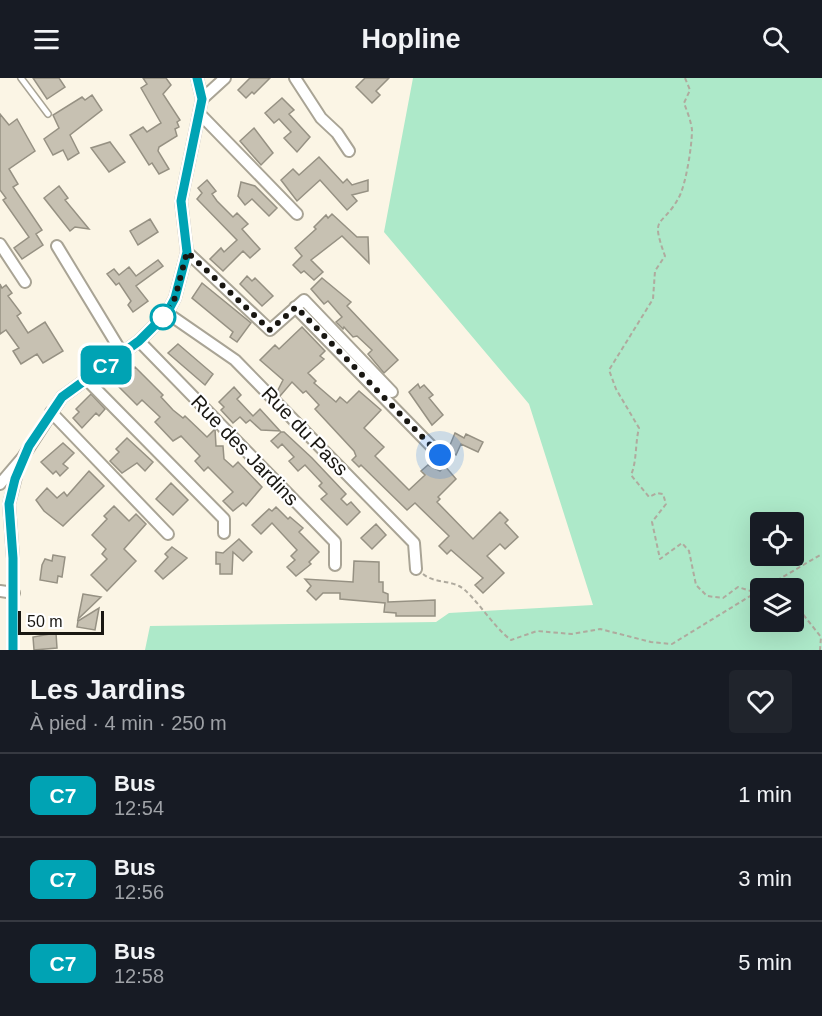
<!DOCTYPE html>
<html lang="fr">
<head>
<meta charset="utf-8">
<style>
  :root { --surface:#171b24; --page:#20242c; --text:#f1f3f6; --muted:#9ea1a6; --line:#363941 }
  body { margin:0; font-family:Helvetica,sans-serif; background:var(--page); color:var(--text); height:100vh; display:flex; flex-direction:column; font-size:22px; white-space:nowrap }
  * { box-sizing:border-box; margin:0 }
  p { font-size:20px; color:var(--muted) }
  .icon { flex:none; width:33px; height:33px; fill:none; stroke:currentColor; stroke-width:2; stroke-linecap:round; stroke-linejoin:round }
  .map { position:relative; height:572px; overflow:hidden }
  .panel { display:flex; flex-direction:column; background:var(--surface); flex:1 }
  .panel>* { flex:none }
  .badge { padding:0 12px; border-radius:9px; font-size:21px; line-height:39px }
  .controls { position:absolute; left:750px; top:434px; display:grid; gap:12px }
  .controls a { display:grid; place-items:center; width:54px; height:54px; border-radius:6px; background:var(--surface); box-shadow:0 6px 24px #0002; font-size:30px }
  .scale { position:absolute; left:18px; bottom:15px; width:86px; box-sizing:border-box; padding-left:6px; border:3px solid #191712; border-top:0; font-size:16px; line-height:21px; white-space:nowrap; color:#191712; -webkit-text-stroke:4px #fff; paint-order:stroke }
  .you { position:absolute; width:30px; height:30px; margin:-15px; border:4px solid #fff; border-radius:50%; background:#1a73e8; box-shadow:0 0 0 9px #1a73e833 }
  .map>.badge { position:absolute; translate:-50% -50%; box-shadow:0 0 0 3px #fff }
  .round { display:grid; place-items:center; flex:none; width:63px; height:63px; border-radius:6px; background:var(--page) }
  .head { display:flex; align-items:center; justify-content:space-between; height:102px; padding:0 30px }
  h1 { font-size:28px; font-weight:800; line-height:45px }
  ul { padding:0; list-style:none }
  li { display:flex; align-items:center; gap:18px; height:84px; padding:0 30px; border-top:2px solid var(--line) }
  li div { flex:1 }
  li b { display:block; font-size:22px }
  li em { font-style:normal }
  li .badge { min-width:66px; font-weight:700; text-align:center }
  header { display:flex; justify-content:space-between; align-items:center; height:78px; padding:0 30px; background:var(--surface); font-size:27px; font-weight:800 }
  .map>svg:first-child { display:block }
</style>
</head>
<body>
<header><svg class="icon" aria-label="menu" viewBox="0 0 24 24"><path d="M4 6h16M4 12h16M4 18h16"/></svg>Hopline<svg class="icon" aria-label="search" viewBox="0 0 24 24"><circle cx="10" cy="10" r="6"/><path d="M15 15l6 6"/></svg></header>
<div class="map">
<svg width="822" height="572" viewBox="0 0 822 572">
  <rect width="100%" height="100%" fill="#fbf5e5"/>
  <path fill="#ade9c9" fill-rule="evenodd" d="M 413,0 L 822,0 L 822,572 L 145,572 L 150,548 L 436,544 L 449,535 L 593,527 L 529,326 L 384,154 ZM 760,444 L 794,444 L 794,477 L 760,477 ZM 760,510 L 794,510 L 794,543 L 760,543 Z"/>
  <path fill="#c7c1b2" stroke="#969183" stroke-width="1.5" d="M 33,0 L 59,0 L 65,9 L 47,21 Z
    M 143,0 L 166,0 L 171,7 L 163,16 L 180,42 L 177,44 L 179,49 L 175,51 L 177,58 L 159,69 L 158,73 L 169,91 L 159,96 L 152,85 L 149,87 L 130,57 L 143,49 L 147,54 L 161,45 L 141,10 L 147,6 Z
    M 250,0 L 270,0 L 254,16 L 252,14 L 246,20 L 238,12 Z
    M 365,0 L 389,0 L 376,13 L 380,17 L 372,25 L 356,9 Z
    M 92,17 L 102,32 L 70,57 L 79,75 L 68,82 L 63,72 L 53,77 L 44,61 L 59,50 L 53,37 L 82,19 L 85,22 Z
    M 282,20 L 294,32 L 289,36 L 310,59 L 297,74 L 284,60 L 291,54 L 279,41 L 274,45 L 265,35 Z
    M 0,36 L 9,47 L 17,41 L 35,73 L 9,91 L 18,106 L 13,109 L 42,152 L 36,156 L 43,167 L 22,181 L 14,170 L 29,159 L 3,122 L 6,120 L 0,112 Z
    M 254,50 L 273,75 L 261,87 L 240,63 Z
    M 110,64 L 125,84 L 109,94 L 91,70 Z
    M 319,79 L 343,105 L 347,101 L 352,107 L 368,102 L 368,113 L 352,117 L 357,123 L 347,132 L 320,102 L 297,123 L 281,102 L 293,91 L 299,97 Z
    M 207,102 L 216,113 L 212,116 L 217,123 L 233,139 L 237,135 L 248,146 L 242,151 L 260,171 L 250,180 L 243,173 L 223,193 L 210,181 L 221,170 L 224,174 L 237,162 L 197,121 L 202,115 L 198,110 Z
    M 241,104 L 255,108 L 277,130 L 269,138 L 252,121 L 245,127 L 238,118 Z
    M 59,108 L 68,120 L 65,122 L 89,151 L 75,149 L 70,153 L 44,120 Z
    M 332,136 L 357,159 L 368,159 L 369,185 L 342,158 L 311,182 L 323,194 L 314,202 L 304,193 L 301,195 L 293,187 L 302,178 L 295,170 L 316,151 L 314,149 L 326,137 L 328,140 Z
    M 150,141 L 158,154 L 138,167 L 130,153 Z
    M 158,182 L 163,188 L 136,208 L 148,223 L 133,234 L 128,227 L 131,223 L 119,205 L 116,207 L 107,196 L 114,191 L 119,197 L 129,189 L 136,198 Z
    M 247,198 L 252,203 L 255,200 L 273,218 L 262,228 L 240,206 Z
    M 322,200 L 351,224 L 347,228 L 398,282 L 384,295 L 368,276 L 372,272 L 357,258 L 353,259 L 344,249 L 343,251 L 336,244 L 342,239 L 328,223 L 324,226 L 311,211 Z
    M 202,205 L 251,245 L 237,264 L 230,259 L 233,254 L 192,220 Z
    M 0,206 L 2,210 L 6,207 L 12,215 L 8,218 L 21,235 L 17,238 L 28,255 L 45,244 L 63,273 L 43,285 L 37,276 L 21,286 L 13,273 L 19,270 L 6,252 L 0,256 Z
    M 302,249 L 325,273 L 320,278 L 324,281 L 308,295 L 316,303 L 314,305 L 336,324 L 340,319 L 347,325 L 359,313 L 381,332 L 364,350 L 384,369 L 375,378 L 409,412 L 425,397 L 421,393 L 428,387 L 440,393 L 445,388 L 456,401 L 438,419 L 440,421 L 437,424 L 473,461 L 500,434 L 508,442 L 505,445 L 518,459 L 505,471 L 500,466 L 487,478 L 504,495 L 483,515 L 475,507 L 483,500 L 451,472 L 447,476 L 439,468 L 449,458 L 415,425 L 407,432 L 361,387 L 359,389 L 352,382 L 356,378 L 354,373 L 315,331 L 319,327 L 306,313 L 303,315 L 292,304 L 280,318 L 277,314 L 283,302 L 260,282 L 275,267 L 279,271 Z
    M 178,266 L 213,296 L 205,307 L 168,275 Z
    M 135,289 L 163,317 L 161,319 L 173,332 L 183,340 L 185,338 L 207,359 L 215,351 L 216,368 L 223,368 L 224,381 L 233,389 L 238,384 L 262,409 L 246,428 L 243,425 L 233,433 L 223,423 L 233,414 L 208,389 L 204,393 L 195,383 L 200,378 L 181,358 L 173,363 L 155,344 L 160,339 L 142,322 L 137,327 L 117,307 Z
    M 418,306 L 420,310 L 424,307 L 433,317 L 429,320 L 443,337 L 432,347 L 409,314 Z
    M 234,309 L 241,317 L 237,321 L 253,338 L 260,331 L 280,353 L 261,352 L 250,342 L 246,345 L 240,339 L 233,345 L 221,332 L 224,329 L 219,324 Z
    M 91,316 L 105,331 L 99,338 L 96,335 L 82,350 L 73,340 L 79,334 L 76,331 Z
    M 281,354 L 284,354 L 312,380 L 346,416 L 341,421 L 347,427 L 351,424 L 360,434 L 347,447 L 321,421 L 327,416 L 319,408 L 322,405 L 305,387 L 298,393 L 289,383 L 294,379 L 282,366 L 278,370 L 271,363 Z
    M 455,355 L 464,360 L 466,356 L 483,364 L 478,374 L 461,366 L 456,377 L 448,372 Z
    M 127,360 L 153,384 L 145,393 L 137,385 L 122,395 L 110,383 L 119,374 L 116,371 Z
    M 63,365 L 74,375 L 63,386 L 68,390 L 60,398 L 56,393 L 53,396 L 41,384 Z
    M 89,393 L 104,408 L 63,448 L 44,433 L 36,422 L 47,410 L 57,420 L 64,414 L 67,418 Z
    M 171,405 L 188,422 L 173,437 L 156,421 Z
    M 114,428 L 129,443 L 136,436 L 146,446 L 124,471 L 136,483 L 107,513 L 91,497 L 107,481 L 102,476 L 106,471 L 92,457 L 107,441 L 104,438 Z
    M 276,429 L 288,441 L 290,439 L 303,450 L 299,454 L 319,474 L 309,484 L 311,486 L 296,498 L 287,489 L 295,482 L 291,478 L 297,472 L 272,445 L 261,456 L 252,447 L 269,431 L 272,433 Z
    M 376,446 L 386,457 L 372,471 L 361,460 Z
    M 239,461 L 252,474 L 243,483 L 233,474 L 232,496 L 220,496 L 220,486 L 216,486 L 216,474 L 223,475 Z
    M 172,469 L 187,480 L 163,501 L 155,493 L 168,479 L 165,476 Z
    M 53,477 L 65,479 L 62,499 L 58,498 L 57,505 L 40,502 L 42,487 L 45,481 L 52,483 Z
    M 354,483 L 379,484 L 379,504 L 383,504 L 383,514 L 388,516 L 388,524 L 435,522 L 435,538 L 396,538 L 396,535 L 384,534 L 385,525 L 340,521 L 340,515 L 323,515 L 316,522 L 307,513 L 311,508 L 305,501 L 353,504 Z
    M 83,516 L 101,519 L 78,541 Z
    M 99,530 L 95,552 L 77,549 L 78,543 Z
    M 56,555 L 57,570 L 34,572 L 33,559 Z"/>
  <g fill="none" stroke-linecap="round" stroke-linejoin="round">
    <defs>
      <path id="service" d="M 21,0 L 48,36"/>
      <path id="minor" d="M 295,0 L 321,40 L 337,55 L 349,73
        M 202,21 L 225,0
        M 199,35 L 297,136
        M 0,166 L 25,204
        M 57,168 L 122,275
        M 187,174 L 270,252 L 304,222 L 392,314
        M 295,229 L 440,377
        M 167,235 L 235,282 L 414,465 L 416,491
        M 139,263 L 335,464 L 335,487
        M 86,301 L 224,441 L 224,455
        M 51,334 L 168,456
        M 0,406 L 23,379 L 62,319 L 139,263 L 167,235 L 175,220 L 187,174 L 181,123 L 202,21 L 197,0
        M 0,513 L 14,515
        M 13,572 L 13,480 L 9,426 L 18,391"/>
    </defs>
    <use href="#service" stroke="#a9a495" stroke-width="8"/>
    <use href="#minor" stroke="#a9a495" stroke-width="14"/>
    <path stroke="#afaa9e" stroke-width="2" stroke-dasharray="4.5 3" stroke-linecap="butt" d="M 685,0 L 690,12 L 684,25 C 687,33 691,43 692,52 C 692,67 686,108 678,121 C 661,151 650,136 665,178 L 655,193 L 653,221 L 609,292 L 616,311 L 639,350 C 635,366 637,383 631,397 L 649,419 L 657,415 L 663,416 L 666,426 L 652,444 L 660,481 L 682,465 L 689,473 L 696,507 L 707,518 L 723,520 L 738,509 L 757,515
      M 423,496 C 434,505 447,502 459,508 C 473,515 493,549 511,562 L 537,553 L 572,556 L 600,551 L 651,564 L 672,566 L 760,512
      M 764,510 L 822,476
      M 794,525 L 821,559 L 820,572"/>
    <use href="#service" stroke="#fff" stroke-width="5"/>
    <use href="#minor" stroke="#fff" stroke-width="10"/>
  </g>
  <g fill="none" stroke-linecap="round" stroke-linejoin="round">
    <defs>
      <path id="line" d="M 13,572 L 13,480 L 9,426 L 15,401 L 29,368 L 62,319 L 139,263 L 167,235 L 175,220 L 187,174 L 181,123 L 202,21 L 197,0"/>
    </defs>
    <use href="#line" stroke="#fff" stroke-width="14"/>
    <use href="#line" stroke="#00a3b4" stroke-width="9"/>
    <path stroke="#191712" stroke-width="6" stroke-dasharray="0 10.8" d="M 163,239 L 175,220 L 187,174 L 270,252 L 296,229 L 440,377"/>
  </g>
  <circle fill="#fff" stroke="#00a3b4" stroke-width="3" cx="163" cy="239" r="12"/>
  <g text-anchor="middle" stroke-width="4.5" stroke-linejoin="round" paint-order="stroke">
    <g font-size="20" fill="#191712" stroke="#fff">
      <text transform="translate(305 353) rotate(46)" y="7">Rue du Pass</text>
      <text transform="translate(245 372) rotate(46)" y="7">Rue des Jardins</text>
    </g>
  </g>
</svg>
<div class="controls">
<a><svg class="icon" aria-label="locate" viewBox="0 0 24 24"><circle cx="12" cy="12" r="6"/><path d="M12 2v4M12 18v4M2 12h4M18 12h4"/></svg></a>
<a><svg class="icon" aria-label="layers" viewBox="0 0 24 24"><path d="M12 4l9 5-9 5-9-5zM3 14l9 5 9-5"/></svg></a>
</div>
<div class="scale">50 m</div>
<div class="you" style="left:440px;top:377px"></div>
<b class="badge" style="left:106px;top:287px;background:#00a3b4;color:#fff">C7</b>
</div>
<section class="panel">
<div class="head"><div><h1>Les Jardins</h1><p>À pied · 4 min · 250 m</p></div><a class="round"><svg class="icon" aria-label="heart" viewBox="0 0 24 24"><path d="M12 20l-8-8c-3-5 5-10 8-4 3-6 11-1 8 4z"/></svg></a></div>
<ul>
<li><span class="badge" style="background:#00a3b4;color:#fff">C7</span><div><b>Bus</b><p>12:54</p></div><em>1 min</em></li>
<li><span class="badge" style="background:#00a3b4;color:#fff">C7</span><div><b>Bus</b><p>12:56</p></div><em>3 min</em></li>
<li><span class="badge" style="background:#00a3b4;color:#fff">C7</span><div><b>Bus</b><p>12:58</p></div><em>5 min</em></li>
</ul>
</section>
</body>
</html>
